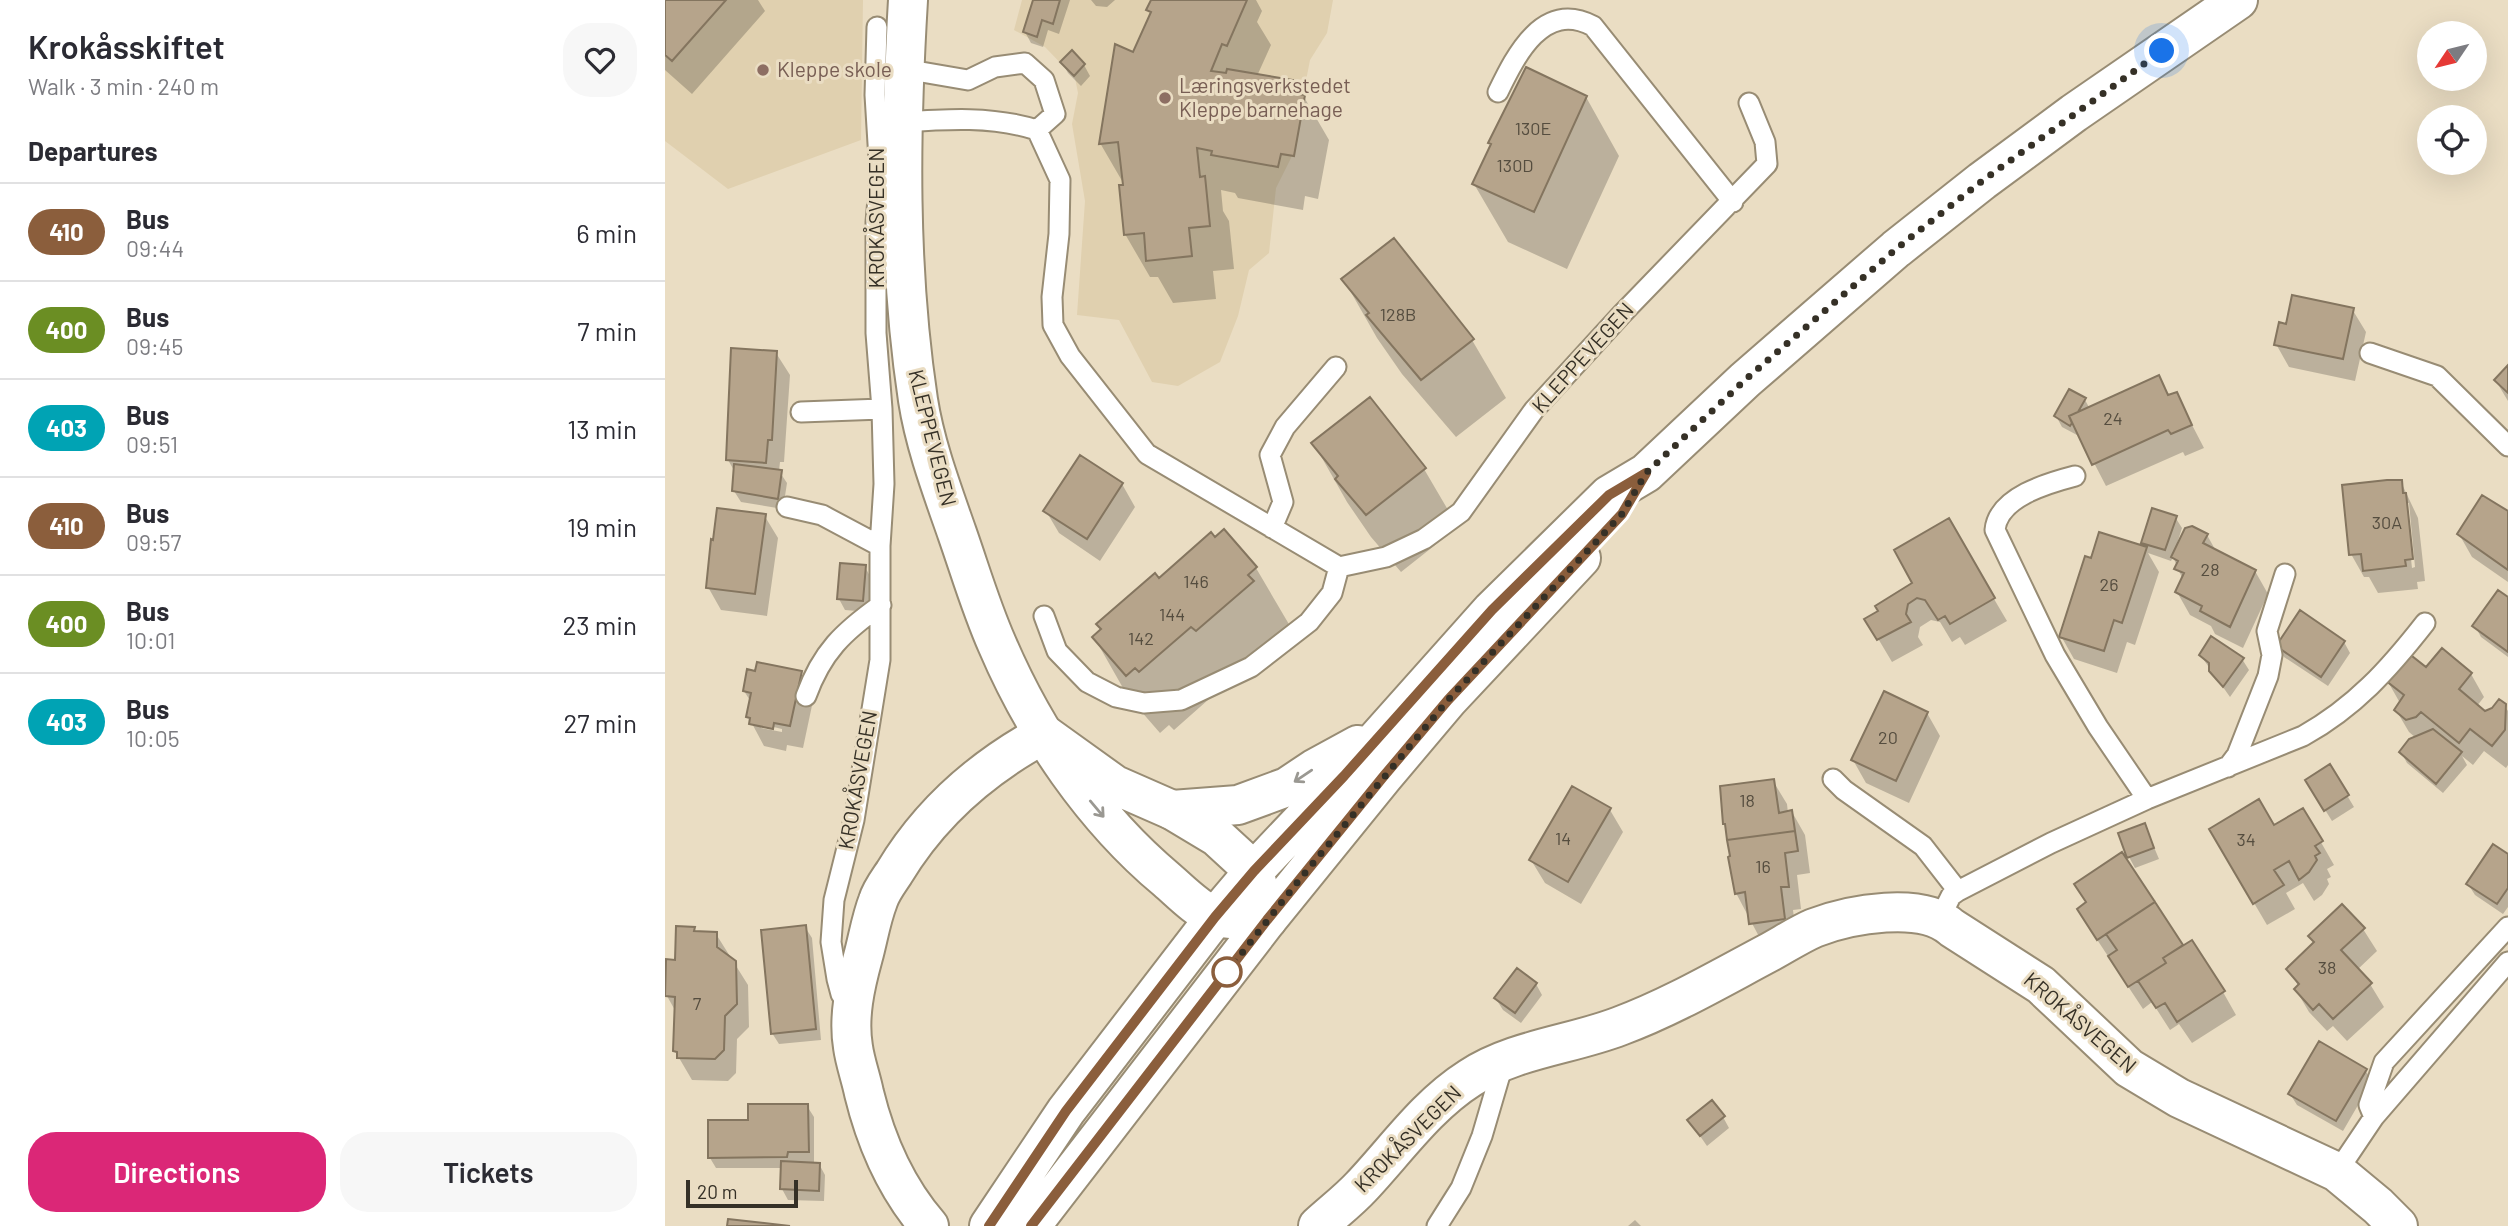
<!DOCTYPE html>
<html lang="en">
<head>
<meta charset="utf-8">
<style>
  :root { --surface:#fff; --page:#f7f7f7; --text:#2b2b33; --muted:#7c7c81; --line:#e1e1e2; --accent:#db2777 }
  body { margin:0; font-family:Barlow,sans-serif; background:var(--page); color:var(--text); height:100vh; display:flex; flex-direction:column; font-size:26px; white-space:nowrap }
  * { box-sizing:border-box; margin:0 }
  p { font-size:23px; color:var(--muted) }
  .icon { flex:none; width:38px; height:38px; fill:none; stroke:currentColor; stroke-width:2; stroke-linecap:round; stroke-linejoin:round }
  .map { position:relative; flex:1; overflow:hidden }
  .drawer { display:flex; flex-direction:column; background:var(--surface); width:665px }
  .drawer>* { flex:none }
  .badge { padding:0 14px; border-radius:23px; font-size:24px; line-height:46px }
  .needle { width:46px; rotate:235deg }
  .controls { position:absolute; left:1752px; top:21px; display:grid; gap:14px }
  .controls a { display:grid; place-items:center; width:70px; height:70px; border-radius:50%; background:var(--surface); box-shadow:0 7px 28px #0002; font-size:35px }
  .scale { position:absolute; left:21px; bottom:18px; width:112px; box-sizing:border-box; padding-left:7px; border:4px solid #353026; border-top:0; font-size:19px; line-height:24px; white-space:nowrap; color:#353026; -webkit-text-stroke:5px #eaddc3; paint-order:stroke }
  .you { position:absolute; width:35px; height:35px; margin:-18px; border:5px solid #fff; border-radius:50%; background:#1a73e8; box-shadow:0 0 0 10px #1a73e833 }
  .map>.badge { position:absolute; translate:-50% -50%; box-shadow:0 0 0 4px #fff }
  h2 { padding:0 28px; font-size:26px; line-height:63px }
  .round { display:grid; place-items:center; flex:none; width:74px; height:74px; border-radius:28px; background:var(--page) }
  .head { display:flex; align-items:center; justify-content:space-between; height:119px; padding:0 28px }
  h1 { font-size:33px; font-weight:600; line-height:52px }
  .primary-button { display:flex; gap:14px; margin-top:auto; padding:14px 28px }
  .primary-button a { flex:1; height:80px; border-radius:28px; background:var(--accent); color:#fff; font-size:28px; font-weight:600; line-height:80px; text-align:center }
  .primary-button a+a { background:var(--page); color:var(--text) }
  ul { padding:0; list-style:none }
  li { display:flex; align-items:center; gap:21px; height:98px; padding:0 28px; border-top:2px solid var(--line) }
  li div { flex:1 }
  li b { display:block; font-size:26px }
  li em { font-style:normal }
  li .badge { min-width:77px; font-weight:700; text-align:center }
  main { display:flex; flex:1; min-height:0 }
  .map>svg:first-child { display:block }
</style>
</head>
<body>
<main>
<section class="drawer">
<div class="head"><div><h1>Krokåsskiftet</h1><p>Walk · 3 min · 240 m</p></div><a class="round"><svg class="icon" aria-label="heart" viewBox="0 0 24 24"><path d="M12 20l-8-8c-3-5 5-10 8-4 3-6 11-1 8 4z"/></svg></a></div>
<h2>Departures</h2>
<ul>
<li><span class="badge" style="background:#8b5e3c;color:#fff">410</span><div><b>Bus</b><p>09:44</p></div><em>6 min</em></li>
<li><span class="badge" style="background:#6b8e23;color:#fff">400</span><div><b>Bus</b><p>09:45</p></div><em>7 min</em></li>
<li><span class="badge" style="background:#00a3b4;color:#fff">403</span><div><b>Bus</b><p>09:51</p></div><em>13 min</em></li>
<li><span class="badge" style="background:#8b5e3c;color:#fff">410</span><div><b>Bus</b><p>09:57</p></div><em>19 min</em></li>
<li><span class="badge" style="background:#6b8e23;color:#fff">400</span><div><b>Bus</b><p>10:01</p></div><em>23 min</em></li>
<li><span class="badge" style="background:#00a3b4;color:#fff">403</span><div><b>Bus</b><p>10:05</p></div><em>27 min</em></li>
</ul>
<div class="primary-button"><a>Directions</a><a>Tickets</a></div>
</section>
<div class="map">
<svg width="1843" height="1226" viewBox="0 0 1843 1226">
  <rect width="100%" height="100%" fill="#eaddc3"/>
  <path fill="#e0d0af" d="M 0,0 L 198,0 L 196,140 L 63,189 L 0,141 Z
    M 357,0 L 668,0 L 662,33 L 645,60 L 626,158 L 611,188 L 604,253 L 584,270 L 573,316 L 555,362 L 513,386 L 487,382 L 454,320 L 412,315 L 420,201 L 407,124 L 413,93 L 410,78 L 380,47 L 349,30 Z"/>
  <path fill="#0003" fill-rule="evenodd" d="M 0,0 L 93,0 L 100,11 L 27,94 L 0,70 Z
    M 370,0 L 405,0 L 394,34 L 383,30 L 378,47 L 366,43 L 360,32 Z
    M 426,0 L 450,0 L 442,7 L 431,6 Z
    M 488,0 L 591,0 L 597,11 L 592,22 L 606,45 L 592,76 L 627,82 L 636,96 L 639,97 L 664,140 L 653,199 L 640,196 L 638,210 L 573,198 L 570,193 L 556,190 L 558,211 L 564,221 L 569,269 L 548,271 L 551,299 L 508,303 L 493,277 L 485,277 L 460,234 L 460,186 L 435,143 L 469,54 L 486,15 L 483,10 Z
    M 397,62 L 419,65 L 425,76 L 416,86 L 403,73 Z
    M 921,97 L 954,156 L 902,269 L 843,242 L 809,184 L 827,147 L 825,143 Z
    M 679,280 L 807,340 L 841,398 L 791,437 L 737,374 L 712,338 Z
    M 1687,309 L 1701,332 L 1690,381 L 1624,367 L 1611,344 L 1622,326 Z
    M 111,353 L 125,375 L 119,462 L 115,462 L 114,471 L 122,483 L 118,509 L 76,502 L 69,491 L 70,472 L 63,460 Z
    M 1843,368 L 1843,401 L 1831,381 Z
    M 1493,377 L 1504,397 L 1511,394 L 1539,448 L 1520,456 L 1518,452 L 1441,486 L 1413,432 L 1412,435 L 1397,427 L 1391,416 L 1420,400 L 1425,409 Z
    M 649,444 L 759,469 L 793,527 L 736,572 L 706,537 L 682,502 Z
    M 1736,482 L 1753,518 L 1760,581 L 1752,582 L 1753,589 L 1713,593 L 1704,577 L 1699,577 L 1686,554 ZM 1740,503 L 1744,503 L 1750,567 L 1747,568 Z
    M 457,484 L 470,507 L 435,561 L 394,533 L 381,511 Z
    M 1843,513 L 1843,582 L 1807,557 L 1794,534 Z
    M 99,515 L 113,538 L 102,616 L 56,610 L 43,587 Z
    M 1510,517 L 1517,528 L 1511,547 L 1542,535 L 1551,551 L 1590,571 L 1603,594 L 1578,648 L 1550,634 L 1546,626 L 1525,615 L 1512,592 L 1518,580 L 1508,557 L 1506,561 L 1483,553 L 1494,572 L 1470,645 L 1462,642 L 1452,673 L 1409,659 L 1396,636 L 1435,535 L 1482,549 L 1478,543 Z
    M 1283,521 L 1342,621 L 1300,645 L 1295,637 L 1287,642 L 1275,622 L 1266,620 L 1255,627 L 1253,637 L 1258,645 L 1227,662 L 1202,620 L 1250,583 Z
    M 559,532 L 591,568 L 625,626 L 621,640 L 565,689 L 561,684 L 509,730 L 504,725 L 495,733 L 462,695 L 429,637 L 494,580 Z
    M 200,567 L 206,578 L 204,612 L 180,610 L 174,599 Z
    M 1843,600 L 1843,657 L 1816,637 L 1810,626 Z
    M 1679,642 L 1685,653 L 1663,686 L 1619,657 L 1613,647 Z
    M 1536,656 L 1577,659 L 1584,670 L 1565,697 Z
    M 1762,670 L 1806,674 L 1819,697 L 1812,706 L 1820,713 L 1839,705 L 1843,711 L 1843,765 L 1841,768 L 1819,751 L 1808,765 L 1797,756 L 1802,765 L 1778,793 L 1742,763 L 1736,752 L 1751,738 L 1744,732 L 1731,710 L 1735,703 L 1722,680 Z
    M 135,673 L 149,696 L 138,748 L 122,745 L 121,751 L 99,746 L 83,716 L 86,702 L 79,691 ZM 96,724 L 117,729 L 117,732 L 96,728 Z
    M 1262,713 L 1275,736 L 1244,803 L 1201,783 L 1188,760 Z
    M 1665,767 L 1689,807 L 1667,821 L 1642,781 Z
    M 1108,781 L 1122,804 L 1123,813 L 1127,812 L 1140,835 L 1145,873 L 1132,875 L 1136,909 L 1128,910 L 1132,942 L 1099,946 L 1071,893 Z
    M 945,810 L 958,832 L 916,904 L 880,883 L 866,860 Z
    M 1638,811 L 1669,865 L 1662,869 L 1666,877 L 1662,879 L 1664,884 L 1657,895 L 1649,901 L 1638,883 L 1621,893 L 1630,909 L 1602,925 L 1546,830 L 1609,828 Z
    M 1480,826 L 1494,859 L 1470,868 L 1464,857 Z
    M 1457,855 L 1517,948 L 1558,992 L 1571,1015 L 1527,1043 L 1514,1024 L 1505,1030 L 1487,1002 L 1478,1009 L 1427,932 L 1422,904 Z
    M 1843,856 L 1843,907 L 1838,914 L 1810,895 L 1803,884 Z
    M 140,927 L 147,938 L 156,1040 L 114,1044 L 107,1033 Z
    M 29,928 L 32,933 L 51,934 L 83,985 L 84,1027 L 72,1039 L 71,1073 L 63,1081 L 27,1080 L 10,1051 L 11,1012 L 2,996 L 11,961 Z
    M 1698,929 L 1712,951 L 1692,970 L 1705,984 L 1719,1007 L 1682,1041 L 1668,1026 L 1662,1031 L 1644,1012 L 1631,990 L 1634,987 L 1623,969 Z
    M 871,984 L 877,995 L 856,1023 L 838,1010 L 831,999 Z
    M 1700,1070 L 1707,1081 L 1678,1131 L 1632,1105 L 1625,1094 Z
    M 142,1106 L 149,1117 L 149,1164 L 154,1164 L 160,1175 L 159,1201 L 123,1200 L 117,1189 L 118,1168 L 51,1168 L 45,1158 L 85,1121 Z
    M 1058,1117 L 1064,1128 L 1042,1146 L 1024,1120 Z
    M 970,1220 L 976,1226 L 963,1226 Z"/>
  <path fill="#b6a48b" stroke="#84755f" stroke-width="2" d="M 0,0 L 61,0 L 7,61 L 0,55 Z
    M 368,0 L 395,0 L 388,24 L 377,20 L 372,37 L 358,32 Z
    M 486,0 L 582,0 L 562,46 L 557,44 L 546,71 L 561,73 L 562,69 L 628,80 L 626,93 L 640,95 L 629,156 L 616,154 L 613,167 L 546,155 L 547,151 L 532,148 L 535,177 L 540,176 L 545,226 L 524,228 L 527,256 L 481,261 L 479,233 L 459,235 L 454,185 L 458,185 L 453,142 L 434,144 L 450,44 L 468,52 L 486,12 L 481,10 Z
    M 407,50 L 420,64 L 409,76 L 395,62 Z
    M 861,67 L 922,96 L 869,212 L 807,184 L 826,144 L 823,143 Z
    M 729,238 L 809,339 L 756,380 L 701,315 L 704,313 L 676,279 Z
    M 1627,295 L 1689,308 L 1678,359 L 1609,345 L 1614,322 L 1621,324 Z
    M 66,348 L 112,351 L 107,440 L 103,440 L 101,463 L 61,460 Z
    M 1843,365 L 1843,393 L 1829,380 Z
    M 1494,375 L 1503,395 L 1512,392 L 1527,425 L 1506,434 L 1503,430 L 1427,465 L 1404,416 Z
    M 1404,389 L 1421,398 L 1413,412 L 1404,416 L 1407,423 L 1405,426 L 1389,416 Z
    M 705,397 L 761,468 L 701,515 L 670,479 L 673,476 L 646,443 Z
    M 415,455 L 458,483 L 422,539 L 378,511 Z
    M 69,464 L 117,470 L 113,499 L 67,491 Z
    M 1722,480 L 1737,480 L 1738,493 L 1741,493 L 1748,559 L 1740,560 L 1741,566 L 1698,571 L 1696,554 L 1684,555 L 1677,485 Z
    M 1817,495 L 1843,511 L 1843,570 L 1792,534 Z
    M 52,508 L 101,514 L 90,594 L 41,588 L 46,539 L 48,540 Z
    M 1487,508 L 1512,516 L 1500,550 L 1476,543 Z
    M 1284,518 L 1330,598 L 1285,624 L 1280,616 L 1273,620 L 1260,600 L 1252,598 L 1243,604 L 1241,614 L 1246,622 L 1212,640 L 1199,619 L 1213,611 L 1210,606 L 1247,583 L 1229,550 Z
    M 1527,526 L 1543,534 L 1538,543 L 1591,570 L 1565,627 L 1535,611 L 1537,606 L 1510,592 L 1519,573 L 1509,569 L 1513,561 L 1506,557 L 1520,528 Z
    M 559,529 L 592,567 L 583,575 L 589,581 L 531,631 L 526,627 L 474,672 L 470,668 L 461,676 L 427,637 L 436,629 L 431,624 L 490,573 L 494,578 L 546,532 L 550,537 Z
    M 1434,532 L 1482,547 L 1457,623 L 1449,620 L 1439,651 L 1394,637 L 1420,556 L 1426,558 Z
    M 175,563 L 201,565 L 198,601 L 172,599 Z
    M 1833,590 L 1843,597 L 1843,652 L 1807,626 Z
    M 1635,610 L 1680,641 L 1656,677 L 1611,646 Z
    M 1546,636 L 1579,658 L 1558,687 L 1544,671 L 1544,663 L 1534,655 Z
    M 1777,648 L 1807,673 L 1794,689 L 1820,711 L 1827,708 L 1834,699 L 1841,704 L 1840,730 L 1827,746 L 1805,729 L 1794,743 L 1756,712 L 1751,717 L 1741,720 L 1729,710 L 1739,695 L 1720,680 L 1743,653 L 1761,667 Z
    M 92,662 L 137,671 L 125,726 L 109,723 L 108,729 L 84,724 L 85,718 L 81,717 L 86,693 L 78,691 L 82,669 L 90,671 Z
    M 1219,691 L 1263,712 L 1231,781 L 1186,760 Z
    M 1768,729 L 1797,752 L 1771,784 L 1734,752 L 1744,739 Z
    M 1665,764 L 1684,795 L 1659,811 L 1640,780 Z
    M 1109,779 L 1114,813 L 1127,810 L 1130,831 L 1062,840 L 1060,824 L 1058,824 L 1055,786 Z
    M 907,786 L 946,808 L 903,882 L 864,860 Z
    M 1594,799 L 1609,825 L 1638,808 L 1658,841 L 1650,846 L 1655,853 L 1650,856 L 1652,860 L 1644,872 L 1634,880 L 1624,861 L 1609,870 L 1619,885 L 1588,904 L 1544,829 Z
    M 1480,823 L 1489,848 L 1462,858 L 1453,833 Z
    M 1130,831 L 1133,851 L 1120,853 L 1124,887 L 1116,887 L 1120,919 L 1084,924 L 1080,892 L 1070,894 L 1063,857 L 1065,856 L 1062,840 Z
    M 1828,844 L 1843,854 L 1843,888 L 1832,904 L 1801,884 Z
    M 1457,852 L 1490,902 L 1432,940 L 1412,909 L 1421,902 L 1409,884 Z
    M 1490,902 L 1518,945 L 1498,958 L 1501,963 L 1463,987 L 1443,956 L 1452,950 L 1441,934 Z
    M 1677,904 L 1700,928 L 1676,950 L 1707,983 L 1668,1019 L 1654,1004 L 1648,1010 L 1629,989 L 1634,984 L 1621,969 L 1649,942 L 1643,936 Z
    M 141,925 L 151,1029 L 106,1034 L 96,930 Z
    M 11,926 L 30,927 L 29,931 L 52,932 L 52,947 L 71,961 L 72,1004 L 60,1016 L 59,1050 L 50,1059 L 12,1058 L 12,1052 L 8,1051 L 10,997 L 0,996 L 1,959 L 10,960 Z
    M 1527,940 L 1560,991 L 1512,1022 L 1500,1003 L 1491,1008 L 1473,981 L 1501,963 L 1498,958 Z
    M 852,968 L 872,983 L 850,1013 L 829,998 Z
    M 1654,1041 L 1702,1069 L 1671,1121 L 1623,1094 Z
    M 1047,1100 L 1060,1116 L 1035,1136 L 1022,1120 Z
    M 83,1104 L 143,1104 L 144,1152 L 123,1152 L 122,1157 L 43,1158 L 43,1120 L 83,1120 Z
    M 116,1161 L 155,1163 L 154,1191 L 115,1189 Z
    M 63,1219 L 125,1226 L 62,1226 Z"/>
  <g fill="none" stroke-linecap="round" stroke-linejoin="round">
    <defs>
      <path id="lane" d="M 239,69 L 303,80 L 330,67 L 360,63 L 379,80 L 390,114 L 372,130
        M 833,92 C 851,55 878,0 928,26 L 1068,202
        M 237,122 C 282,119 328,116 372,130 L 395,180 L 394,234 L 387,297 L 388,325 L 405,356 L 482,454 L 674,567 L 721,557 L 759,539 L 796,512 L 869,410 L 956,315 L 1102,164 L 1100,142 L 1084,103
        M 1705,353 L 1772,376 L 1843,446
        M 136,412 L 217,409
        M 1410,476 C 1383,483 1333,497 1330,530 L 1390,655 L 1433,727 L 1482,799
        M 122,507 L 157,515 L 215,546
        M 607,528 L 618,502 L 605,455 L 620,427 L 671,367
        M 379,616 L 392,651 L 422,682 L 451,697 L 479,703 L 516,700 L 586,667 L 644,622 L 667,593 L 674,567
        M 141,696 C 157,652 178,632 216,605
        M 1563,767 L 1572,755 L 1603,676 L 1607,655 L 1602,631 L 1620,574
        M 1168,779 L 1179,790 L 1258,846 L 1293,891
        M 1277,919 L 1276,916 L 1286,896 L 1293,891 L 1386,843 L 1482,799 L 1638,736 C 1690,707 1724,669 1760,623
        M 182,1003 L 176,994 L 172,979 L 166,942 L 169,900 L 189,820 L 215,660 L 215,546 L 219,484 L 217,409 L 211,333 L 211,222 L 215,176 L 210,95 L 212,27
        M 1709,1117 L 1704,1105 L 1719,1062 L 1843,927
        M 1672,1172 L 1709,1117 L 1843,962
        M 772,1226 L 796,1188 L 817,1136 L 839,1061"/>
      <path id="street" d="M 264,1226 C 231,1188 211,1142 199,1093 C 196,1078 190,1062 188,1047 C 183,1017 190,986 198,957 C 203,939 206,919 213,901 C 216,891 223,882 229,873 C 265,813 318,767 379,734
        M 653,1226 C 667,1213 683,1201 696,1187 C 731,1150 761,1106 805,1078 C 849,1049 906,1045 955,1026 C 1006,1007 1054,979 1103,953 C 1118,945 1133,935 1149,928 C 1185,914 1257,901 1287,928 L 1376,985 L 1464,1068 L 1514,1098 L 1672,1172 L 1713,1206 L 1733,1226"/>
      <path id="secondary" d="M 243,0 C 235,133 233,268 253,400 C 260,445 277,490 292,533 C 305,570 316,608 332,644 C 370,733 428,818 502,880 C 516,892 532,909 549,916 C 561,921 588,919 602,920 L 589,871 L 552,837 L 507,810 L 450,785 L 379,734"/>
      <path id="primary" d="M 507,810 L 573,805 L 622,787 L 649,769 L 693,745
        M 324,1226 L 401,1111 L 550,917 L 589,871 L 679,776 L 827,610 L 944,495 L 981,473 L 1080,380 L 1231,249 L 1317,181 L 1409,113 L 1573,0
        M 366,1226 L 602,920 L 718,777 L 783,700 L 916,558"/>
    </defs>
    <use href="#lane" stroke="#988c74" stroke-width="23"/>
    <use href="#street" stroke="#988c74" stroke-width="42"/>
    <use href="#secondary" stroke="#988c74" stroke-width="42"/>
    <use href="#primary" stroke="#988c74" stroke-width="42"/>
    <use href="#lane" stroke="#fff" stroke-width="19"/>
    <use href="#street" stroke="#fff" stroke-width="38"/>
    <use href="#secondary" stroke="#fff" stroke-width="38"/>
    <use href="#primary" stroke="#fff" stroke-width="38"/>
  </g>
  <defs><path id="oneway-shaft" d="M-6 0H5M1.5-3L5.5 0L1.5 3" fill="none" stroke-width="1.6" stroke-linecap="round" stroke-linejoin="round" transform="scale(1.75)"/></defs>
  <g stroke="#9a9892">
    <use href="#oneway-shaft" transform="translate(638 776) rotate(146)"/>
    <use href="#oneway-shaft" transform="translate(432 809) rotate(50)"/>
  </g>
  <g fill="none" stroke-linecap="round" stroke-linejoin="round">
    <defs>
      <path id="line" d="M 324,1226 L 401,1111 L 550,917 L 589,871 L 679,776 L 827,610 L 944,495 L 981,473 L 957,514 L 783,700 L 718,777 L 602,920 L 366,1226"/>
    </defs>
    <use href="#line" stroke="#fff" stroke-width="16"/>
    <use href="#line" stroke="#8b5e3c" stroke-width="10"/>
    <path stroke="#353026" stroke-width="7" stroke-dasharray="0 12.6" d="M 562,972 L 635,879 L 783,700 L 957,514 L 981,473 L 1080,380 L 1231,249 L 1317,181 L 1497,51"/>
  </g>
  <g fill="#8d6e63" stroke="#eaddc3" stroke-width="2.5">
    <circle cx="98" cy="70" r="7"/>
    <circle cx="500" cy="98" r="7"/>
  </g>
  <circle fill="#fff" stroke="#8b5e3c" stroke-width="3.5" cx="562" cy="972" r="14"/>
  <g text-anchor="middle" stroke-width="6" stroke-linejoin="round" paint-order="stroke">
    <g font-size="18" fill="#554d3f">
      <text x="868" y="135">130E</text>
      <text x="850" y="172">130D</text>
      <text x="733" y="321">128B</text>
      <text x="1448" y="425">24</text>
      <text x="1722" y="529">30A</text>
      <text x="1545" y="576">28</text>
      <text x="531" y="588">146</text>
      <text x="1444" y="591">26</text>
      <text x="507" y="621">144</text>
      <text x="476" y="645">142</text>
      <text x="1223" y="744">20</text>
      <text x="1082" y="807">18</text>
      <text x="898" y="845">14</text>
      <text x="1581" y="846">34</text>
      <text x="1098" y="873">16</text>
      <text x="1662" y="974">38</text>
      <text x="32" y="1010">7</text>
    </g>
    <g font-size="21" fill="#785e54" stroke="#eaddc3" text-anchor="start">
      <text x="112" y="77">Kleppe skole</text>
      <text x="514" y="93">Læringsverkstedet<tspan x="514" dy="24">Kleppe barnehage</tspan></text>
    </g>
    <g font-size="21" fill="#353026" stroke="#eaddc3">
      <text transform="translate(212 218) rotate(-90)" y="7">KROKÅSVEGEN</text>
      <text transform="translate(918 358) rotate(-48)" y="7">KLEPPEVEGEN</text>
      <text transform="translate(267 438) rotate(76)" y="7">KLEPPEVEGEN</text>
      <text transform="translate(193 780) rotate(-80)" y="7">KROKÅSVEGEN</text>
      <text transform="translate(1415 1023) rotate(41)" y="7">KROKÅSVEGEN</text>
      <text transform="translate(743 1139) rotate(-45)" y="7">KROKÅSVEGEN</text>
    </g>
  </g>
</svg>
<div class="controls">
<a><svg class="needle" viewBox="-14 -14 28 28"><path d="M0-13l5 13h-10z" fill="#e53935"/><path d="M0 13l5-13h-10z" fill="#7c7c81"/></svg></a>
<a><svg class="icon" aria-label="locate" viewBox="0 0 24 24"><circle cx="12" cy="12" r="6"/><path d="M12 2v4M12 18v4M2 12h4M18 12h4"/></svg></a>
</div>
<div class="scale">20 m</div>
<div class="you" style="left:1497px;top:51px"></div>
</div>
</main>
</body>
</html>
